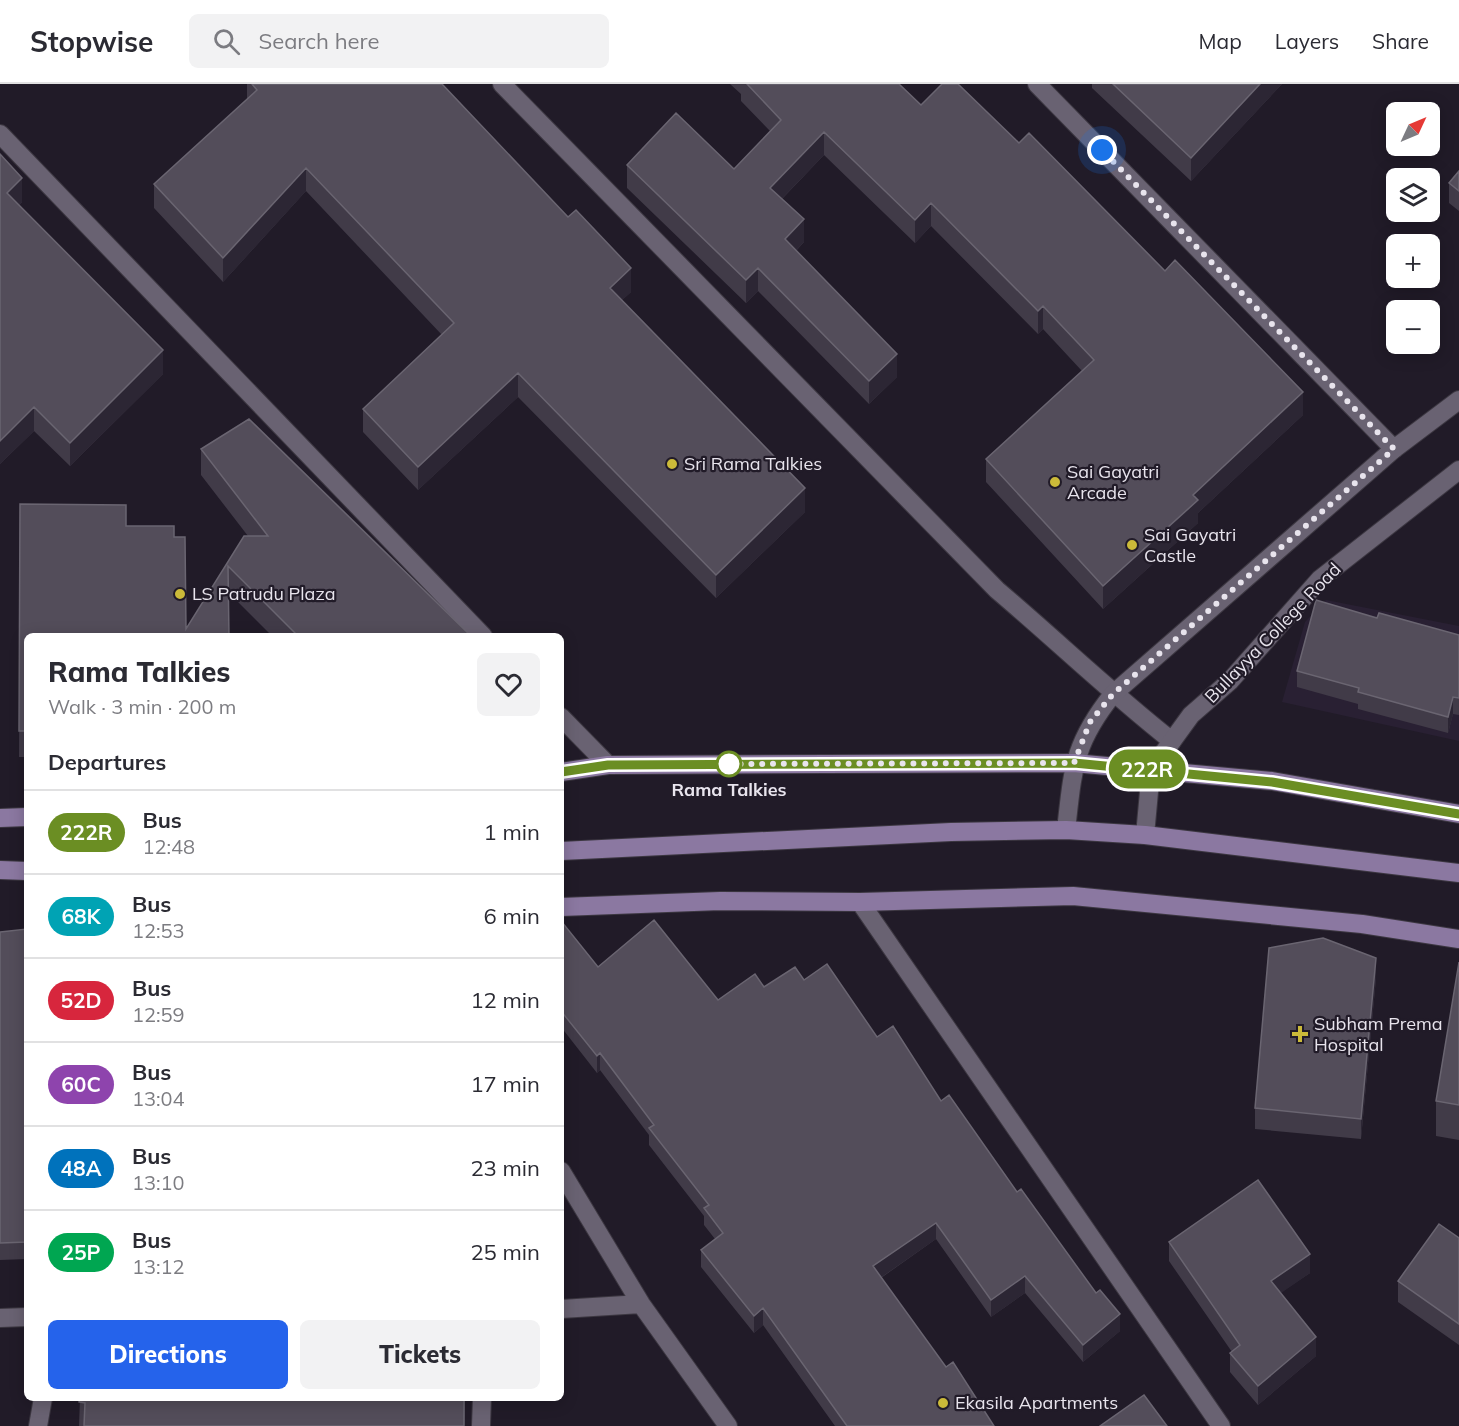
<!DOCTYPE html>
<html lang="en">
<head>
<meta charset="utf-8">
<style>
  :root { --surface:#fff; --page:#f2f2f3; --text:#2b2b33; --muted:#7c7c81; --line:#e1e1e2; --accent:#2563eb }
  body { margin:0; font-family:Mulish,sans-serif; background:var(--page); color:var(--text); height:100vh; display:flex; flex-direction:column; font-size:22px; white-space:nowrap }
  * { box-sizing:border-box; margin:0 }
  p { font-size:20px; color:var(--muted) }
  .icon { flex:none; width:33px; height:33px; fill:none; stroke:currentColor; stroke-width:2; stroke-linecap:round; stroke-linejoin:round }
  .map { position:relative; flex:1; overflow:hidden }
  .details { position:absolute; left:24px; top:549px; width:540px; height:768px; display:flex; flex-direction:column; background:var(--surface); border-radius:9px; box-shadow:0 3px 15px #0003 }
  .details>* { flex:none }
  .badge { padding:0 12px; border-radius:20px; font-size:21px; line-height:39px }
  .needle { width:39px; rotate:46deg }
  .fabs { position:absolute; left:1386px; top:18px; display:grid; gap:12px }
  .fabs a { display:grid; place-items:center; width:54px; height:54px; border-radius:9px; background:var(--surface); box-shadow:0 3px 15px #0003; font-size:30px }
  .you { position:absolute; width:30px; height:30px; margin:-15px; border:4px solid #fff; border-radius:50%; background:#1a73e8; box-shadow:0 0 0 9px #1a73e833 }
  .map>.badge { position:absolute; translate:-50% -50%; box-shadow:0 0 0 3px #fff }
  h2 { padding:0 24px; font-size:22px; line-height:54px }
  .round { display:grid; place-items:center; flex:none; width:63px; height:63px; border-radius:9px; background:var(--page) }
  .overview { display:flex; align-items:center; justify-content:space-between; height:102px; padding:0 24px }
  h1 { font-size:28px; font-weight:800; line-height:45px }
  .cta { display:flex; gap:12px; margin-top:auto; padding:12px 24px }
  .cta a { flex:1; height:69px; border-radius:9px; background:var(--accent); color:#fff; font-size:24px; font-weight:800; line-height:69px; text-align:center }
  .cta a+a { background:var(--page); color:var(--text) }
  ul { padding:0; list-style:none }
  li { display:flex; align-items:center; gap:18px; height:84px; padding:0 24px; border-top:2px solid var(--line) }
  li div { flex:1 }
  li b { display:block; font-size:22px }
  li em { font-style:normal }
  li .badge { min-width:66px; font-weight:700; text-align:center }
  header { display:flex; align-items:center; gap:36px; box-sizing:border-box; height:84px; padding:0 30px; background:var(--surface); border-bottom:2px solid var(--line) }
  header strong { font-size:28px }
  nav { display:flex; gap:33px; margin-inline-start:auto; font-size:21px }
  .search { width:420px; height:54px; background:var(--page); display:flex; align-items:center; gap:15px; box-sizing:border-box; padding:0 21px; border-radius:9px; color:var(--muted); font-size:22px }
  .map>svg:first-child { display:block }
</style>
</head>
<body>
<header>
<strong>Stopwise</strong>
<div class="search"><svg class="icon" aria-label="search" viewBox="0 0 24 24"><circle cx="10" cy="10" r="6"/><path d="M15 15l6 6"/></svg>Search here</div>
<nav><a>Map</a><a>Layers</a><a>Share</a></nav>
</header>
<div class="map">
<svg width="1459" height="1342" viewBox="0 0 1459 1342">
  <rect width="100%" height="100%" fill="#211b28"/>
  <path fill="#292033" d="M 1326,516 L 1459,542 L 1459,657 L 1282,618 L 1305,538 Z"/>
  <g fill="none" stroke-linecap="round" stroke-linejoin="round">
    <defs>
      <path id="minor" d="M 502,0 L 997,506 C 1056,556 1111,609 1172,657
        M 1037,0 L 1394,365
        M 0,50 L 483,552
        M 561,633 L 608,681
        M 860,818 L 1221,1342
        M 561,1087 L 641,1220 L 728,1342
        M 561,1225 L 641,1220
        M 0,1234 L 27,1233
        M 38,1342 L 43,1314
        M 481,1342 L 482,1314"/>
      <path id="secondary" d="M 1066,746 C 1073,685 1073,660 1113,610 L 1394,365 L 1459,316
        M 1145,751 L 1151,686 L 1191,631 L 1230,597 L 1320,495 L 1459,386"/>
      <path id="primary" d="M 561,688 L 608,681 L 1074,679 L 1272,697 L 1459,730
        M 0,734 L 27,733
        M 561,767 L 951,748 L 1066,746 L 1145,751 L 1459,789
        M 0,786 L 27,787
        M 561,823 L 720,817 L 860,818 L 1073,812 L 1362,840 L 1459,855"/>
    </defs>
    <use href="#minor" stroke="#3c3741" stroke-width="20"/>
    <use href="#secondary" stroke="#3c3741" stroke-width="20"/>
    <use href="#primary" stroke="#3c3741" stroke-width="20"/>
    <use href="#minor" stroke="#696272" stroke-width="18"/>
    <use href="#secondary" stroke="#696272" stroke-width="18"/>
    <use href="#primary" stroke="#8b78a1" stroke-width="18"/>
  </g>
  <path fill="#413b48" d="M 247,0 L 442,0 L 631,208 L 622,216 L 805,428 L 716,514 L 518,313 L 418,406 L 363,348 L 363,325 L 442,251 L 306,107 L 223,198 L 154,124 L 154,100 L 247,15 Z
    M 730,0 L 899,0 L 921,21 L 1303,331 L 1198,429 L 1198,439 L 1103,525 L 986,398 L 986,375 L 1082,287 L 1043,245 L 1038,250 L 931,142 L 915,159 L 824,71 L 782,115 L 804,158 L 796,167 L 897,293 L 869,320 L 758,207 L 746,219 L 627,104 L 627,81 L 734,85 L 770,47 L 741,17 L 741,10 Z
    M 1092,0 L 1282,0 L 1191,97 L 1092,4 Z
    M 0,70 L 22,118 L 19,121 L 163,290 L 70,382 L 34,347 L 0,380 Z
    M 1459,87 L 1459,127 L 1449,119 L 1449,99 Z
    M 201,365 L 471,552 L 272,552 L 228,508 L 229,552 L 27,552 L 27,673 L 19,673 L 20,420 L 174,453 L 186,545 L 248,452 L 201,391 Z
    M 1377,534 L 1459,551 L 1459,631 L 1453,630 L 1448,649 L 1358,625 L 1358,620 L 1297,603 L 1297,587 Z
    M 561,839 L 598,883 L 718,916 L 764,903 L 804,896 L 877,953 L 941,1017 L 1017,1108 L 1120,1247 L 1083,1278 L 1025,1209 L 991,1233 L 936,1155 L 881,1194 L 946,1283 L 994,1342 L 835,1342 L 763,1241 L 754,1249 L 701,1183 L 701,1166 L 715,1155 L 704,1141 L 704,1132 L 649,1061 L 649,1051 L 600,986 L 597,989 L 561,943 Z
    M 27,845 L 27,1175 L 0,1176 L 0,848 Z
    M 1459,878 L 1459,1056 L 1436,1052 L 1436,1017 Z
    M 1376,894 L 1361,1055 L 1255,1045 L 1255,1024 Z
    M 1459,1154 L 1459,1261 L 1398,1218 L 1398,1197 Z
    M 1169,1158 L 1310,1189 L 1280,1209 L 1316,1272 L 1258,1321 L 1230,1288 L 1230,1269 L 1232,1268 L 1169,1177 Z
    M 80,1314 L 465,1314 L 464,1342 L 79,1342 Z"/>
  <path fill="#2c2634" d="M 1260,0 L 1282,0 L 1191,97 L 1191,74 Z
    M 824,48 L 824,71 L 770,127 L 770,104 Z
    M 306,84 L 306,107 L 223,198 L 223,174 Z
    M 22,94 L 22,118 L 7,133 L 7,109 Z
    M 931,119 L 931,142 L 915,159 L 915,136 Z
    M 804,135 L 804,158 L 785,178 L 785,155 Z
    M 631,184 L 631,208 L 610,227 L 610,204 Z
    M 758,184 L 758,207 L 746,219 L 746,196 Z
    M 1043,222 L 1043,245 L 1038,250 L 1038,227 Z
    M 163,266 L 163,290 L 70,382 L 70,359 Z
    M 897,270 L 897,293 L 869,320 L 869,297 Z
    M 518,289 L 518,313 L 418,406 L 418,383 Z
    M 1303,308 L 1303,331 L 1198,429 L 1198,439 L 1103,525 L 1103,502 L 1193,411 Z
    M 34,323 L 34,347 L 0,380 L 0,357 Z
    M 805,404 L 805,428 L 716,514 L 716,491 Z
    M 1453,613 L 1453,630 L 1448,649 L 1448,633 Z
    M 1376,874 L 1376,894 L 1361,1055 L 1361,1035 Z
    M 600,969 L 600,986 L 597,989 L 597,972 Z
    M 936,1139 L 936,1155 L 873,1199 L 873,1182 Z
    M 1310,1170 L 1310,1189 L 1271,1216 L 1271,1197 Z
    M 1025,1192 L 1025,1209 L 991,1233 L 991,1216 Z
    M 763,1224 L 763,1241 L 754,1249 L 754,1232 Z
    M 1120,1230 L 1120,1247 L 1083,1278 L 1083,1261 Z
    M 1316,1253 L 1316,1272 L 1258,1321 L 1258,1302 Z"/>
  <path fill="#534d5a" stroke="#6a6571" stroke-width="1.5" d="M 252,0 L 442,0 L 568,133 L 576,126 L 631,184 L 610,204 L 805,404 L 716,491 L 518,289 L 418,383 L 363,325 L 454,239 L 306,84 L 223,174 L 154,100 L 257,6 Z
    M 747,0 L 899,0 L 921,21 L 942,0 L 958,0 L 1019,59 L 1029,49 L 1165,187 L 1175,176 L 1303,308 L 1193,411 L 1198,416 L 1103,502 L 986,375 L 1094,276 L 1043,222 L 1038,227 L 931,119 L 915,136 L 824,48 L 770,104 L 804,135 L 785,155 L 897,270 L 869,297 L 758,184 L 746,196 L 627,81 L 676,29 L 734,85 L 781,36 Z
    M 1113,0 L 1260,0 L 1191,74 Z
    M 0,70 L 22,94 L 7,109 L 163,266 L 70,359 L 34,323 L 0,357 Z
    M 1459,87 L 1459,107 L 1449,99 Z
    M 249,335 L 471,552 L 298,552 L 228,482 L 229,552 L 27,552 L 27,647 L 19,647 L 20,420 L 126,421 L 126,442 L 174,442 L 174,453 L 185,453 L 186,545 L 244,452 L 268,452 L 201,365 Z
    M 1316,516 L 1377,534 L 1379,529 L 1459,551 L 1459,614 L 1453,613 L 1448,633 L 1358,608 L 1359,604 L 1297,587 Z
    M 654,836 L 718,916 L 755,890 L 764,903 L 795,883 L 804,896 L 827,880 L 877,953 L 893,942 L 941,1017 L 949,1011 L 1017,1108 L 1021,1105 L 1096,1209 L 1100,1206 L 1120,1230 L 1083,1261 L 1025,1192 L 991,1216 L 936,1139 L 873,1182 L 946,1283 L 953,1278 L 994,1342 L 847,1342 L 763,1224 L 754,1232 L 701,1166 L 723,1149 L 704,1124 L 709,1121 L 649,1044 L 654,1041 L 600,969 L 597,972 L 561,927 L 561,839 L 562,838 L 598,883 Z
    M 27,845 L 27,1158 L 0,1159 L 0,848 Z
    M 1323,854 L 1376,874 L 1361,1035 L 1255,1024 L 1269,864 Z
    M 1459,878 L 1459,1021 L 1436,1017 Z
    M 1258,1096 L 1310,1170 L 1271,1197 L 1316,1253 L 1258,1302 L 1230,1269 L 1240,1261 L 1169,1158 Z
    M 1439,1140 L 1459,1154 L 1459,1240 L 1398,1197 Z
    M 1144,1311 L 1167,1342 L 1100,1342 Z
    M 80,1314 L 464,1314 L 464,1342 L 84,1342 L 85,1319 L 79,1318 Z"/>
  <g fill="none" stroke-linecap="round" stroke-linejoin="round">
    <defs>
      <path id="line" d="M 561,688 L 608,681 L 1074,679 L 1272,698 L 1459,730"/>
    </defs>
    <use href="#line" stroke="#fff" stroke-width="14"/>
    <use href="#line" stroke="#6b8e23" stroke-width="9"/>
    <path stroke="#e8e4ed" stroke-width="6" stroke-dasharray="0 10.8" d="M 729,680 L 724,680 L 1074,679 L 1090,638 L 1113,610 L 1394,365 L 1102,66"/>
  </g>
  <g fill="#cbba39" stroke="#211b28" stroke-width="2">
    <circle cx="672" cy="380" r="6"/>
    <circle cx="1055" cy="398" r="6"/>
    <circle cx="1132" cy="461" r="6"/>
    <circle cx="180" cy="510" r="6"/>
    <path d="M1297 941h6v6h6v6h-6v6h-6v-6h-6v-6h6z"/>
    <circle cx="943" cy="1319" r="6"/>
  </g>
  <circle fill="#fff" stroke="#6b8e23" stroke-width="3" cx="729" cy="680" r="12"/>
  <g text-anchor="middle" stroke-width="4.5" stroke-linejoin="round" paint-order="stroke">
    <g font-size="18" fill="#e8e4ed" stroke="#211b28" text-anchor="start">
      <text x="684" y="386">Sri Rama Talkies</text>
      <text x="1067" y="394">Sai Gayatri<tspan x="1067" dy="21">Arcade</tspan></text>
      <text x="1144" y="457">Sai Gayatri<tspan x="1144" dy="21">Castle</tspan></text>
      <text x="192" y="516">LS Patrudu Plaza</text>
      <text x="1314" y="946">Subham Prema<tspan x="1314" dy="21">Hospital</tspan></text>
      <text x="955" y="1325">Ekasila Apartments</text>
    </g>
    <g font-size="18" fill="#e8e4ed" stroke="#211b28">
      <text transform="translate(1273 549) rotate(-46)" y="6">Bullayya College Road</text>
    </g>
    <g font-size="18" font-weight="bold" fill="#e8e4ed" stroke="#211b28">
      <text x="729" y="712">Rama Talkies</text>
    </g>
  </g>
</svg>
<div class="fabs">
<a><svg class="needle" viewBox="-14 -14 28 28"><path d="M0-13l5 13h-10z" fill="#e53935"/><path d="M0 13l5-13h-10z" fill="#7c7c81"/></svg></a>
<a><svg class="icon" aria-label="layers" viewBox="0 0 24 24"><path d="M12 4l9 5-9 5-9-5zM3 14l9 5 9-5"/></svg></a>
<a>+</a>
<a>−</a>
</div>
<div class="you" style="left:1102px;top:66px"></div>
<b class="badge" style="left:1147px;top:685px;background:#6b8e23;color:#fff">222R</b>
<section class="details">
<div class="overview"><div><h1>Rama Talkies</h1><p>Walk · 3 min · 200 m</p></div><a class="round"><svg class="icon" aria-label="heart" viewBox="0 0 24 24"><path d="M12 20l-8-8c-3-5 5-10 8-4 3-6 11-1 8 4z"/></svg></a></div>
<h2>Departures</h2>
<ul>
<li><span class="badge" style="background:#6b8e23;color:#fff">222R</span><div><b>Bus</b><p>12:48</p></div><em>1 min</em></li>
<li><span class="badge" style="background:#00a3b4;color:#fff">68K</span><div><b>Bus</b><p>12:53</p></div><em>6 min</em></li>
<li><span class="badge" style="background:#d7263d;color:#fff">52D</span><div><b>Bus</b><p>12:59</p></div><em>12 min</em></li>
<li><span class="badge" style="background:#8e44ad;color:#fff">60C</span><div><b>Bus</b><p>13:04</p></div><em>17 min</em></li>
<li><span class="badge" style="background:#0072bc;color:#fff">48A</span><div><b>Bus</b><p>13:10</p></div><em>23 min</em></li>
<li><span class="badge" style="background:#00a651;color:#fff">25P</span><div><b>Bus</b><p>13:12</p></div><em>25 min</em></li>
</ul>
<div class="cta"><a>Directions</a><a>Tickets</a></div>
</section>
</div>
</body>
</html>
